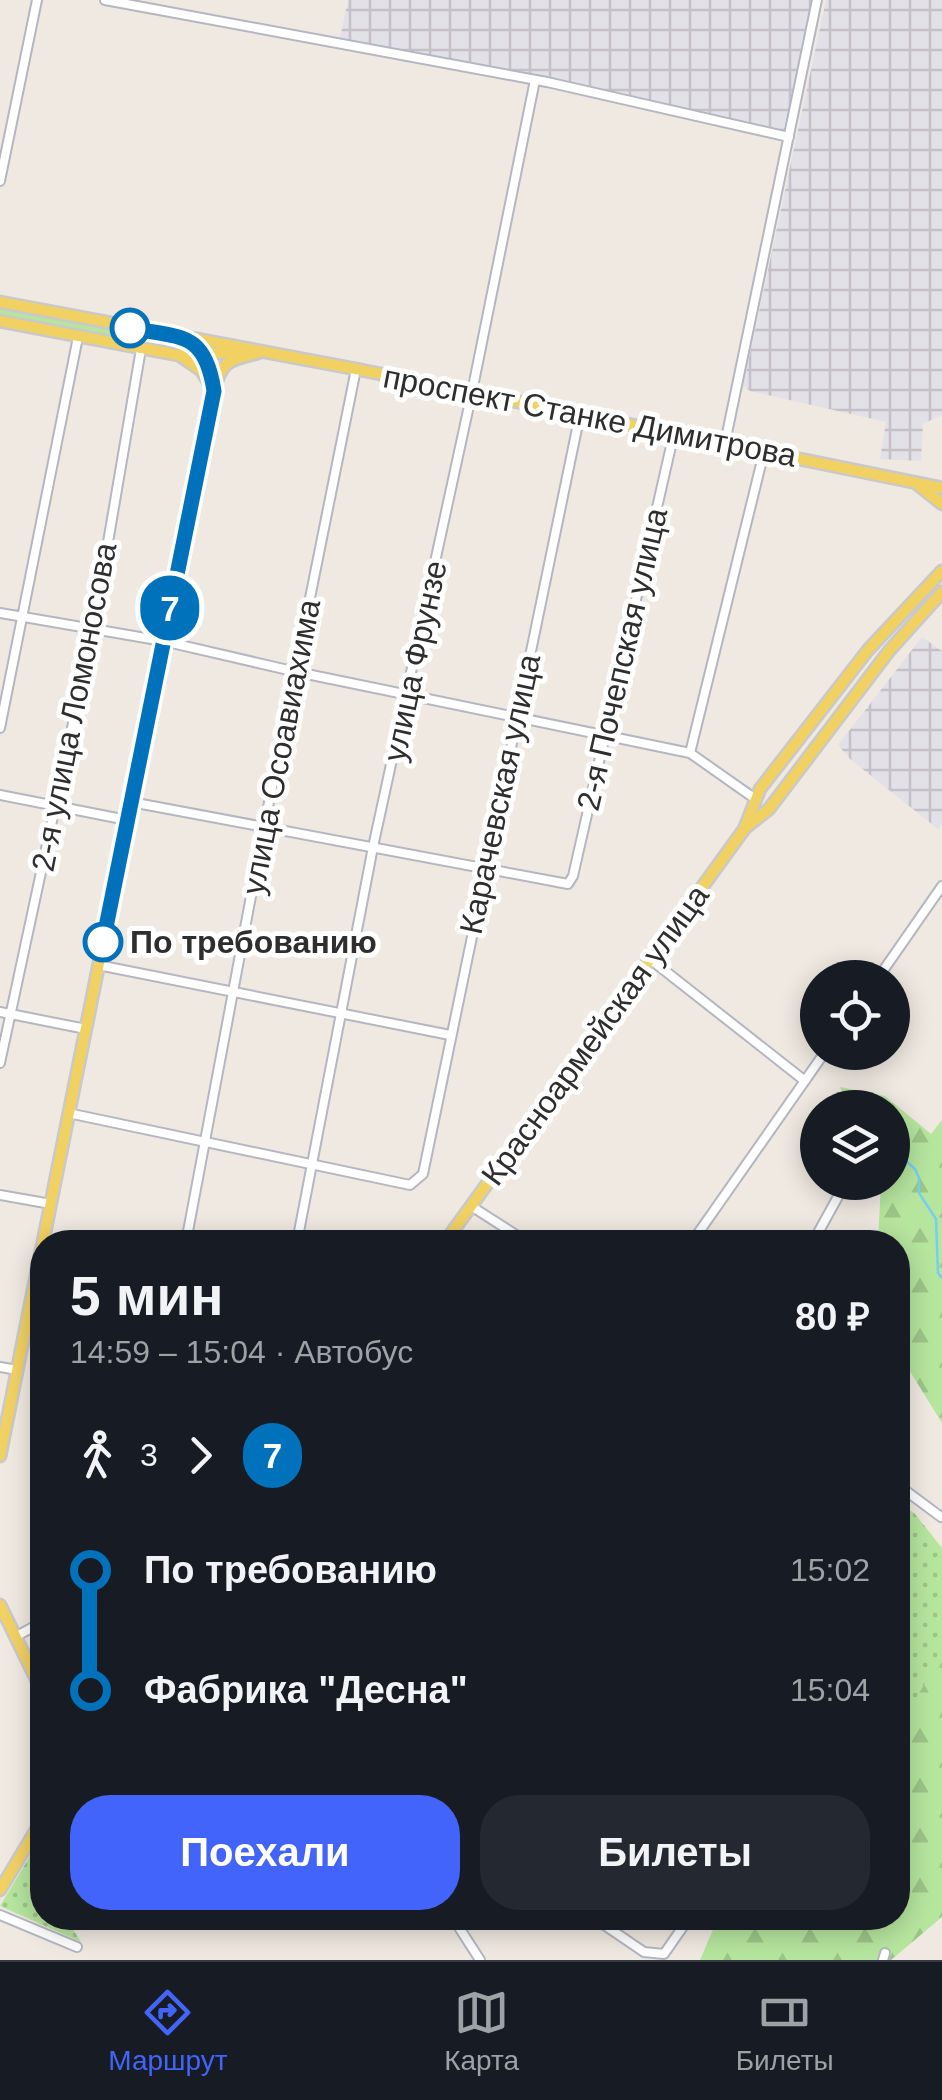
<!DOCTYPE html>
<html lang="ru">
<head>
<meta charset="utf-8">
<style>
  :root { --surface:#171b24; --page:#242831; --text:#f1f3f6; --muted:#9ea1a6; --line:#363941; --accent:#4264fb }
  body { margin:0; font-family:Arial,sans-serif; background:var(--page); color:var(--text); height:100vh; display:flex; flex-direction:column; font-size:38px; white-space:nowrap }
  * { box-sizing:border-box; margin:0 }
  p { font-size:32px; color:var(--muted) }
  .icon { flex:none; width:55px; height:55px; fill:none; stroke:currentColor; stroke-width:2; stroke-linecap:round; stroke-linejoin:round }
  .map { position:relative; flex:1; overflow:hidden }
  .panel { position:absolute; left:30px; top:1230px; width:880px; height:700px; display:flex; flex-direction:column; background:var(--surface); border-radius:40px; box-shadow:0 5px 25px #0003 }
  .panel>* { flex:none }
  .badge { padding:0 20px; border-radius:32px; font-size:35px; line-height:65px }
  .controls { position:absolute; left:800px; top:960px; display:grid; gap:20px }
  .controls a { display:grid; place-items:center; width:110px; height:110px; border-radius:50%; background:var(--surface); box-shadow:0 5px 25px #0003; font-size:50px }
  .map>.badge { position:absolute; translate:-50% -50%; box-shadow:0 0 0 5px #fff }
  .legs { display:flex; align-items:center; gap:15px; height:110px; padding:0 40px; font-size:32px }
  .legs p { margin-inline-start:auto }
  .summary { display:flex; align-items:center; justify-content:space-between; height:170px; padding:0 40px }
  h1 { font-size:55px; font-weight:700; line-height:75px }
  .cta { display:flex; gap:20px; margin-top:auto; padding:20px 40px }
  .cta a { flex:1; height:115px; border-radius:40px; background:var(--accent); color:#fff; font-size:40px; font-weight:700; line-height:115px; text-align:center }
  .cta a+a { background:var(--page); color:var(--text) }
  ul { padding:0 40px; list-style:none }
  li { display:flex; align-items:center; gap:35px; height:120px; font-size:38px }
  li i { display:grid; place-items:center; width:15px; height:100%; margin:0 12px; background:currentColor }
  li i::after { content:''; width:25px; height:25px; margin:-12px; border:8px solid; border-radius:50%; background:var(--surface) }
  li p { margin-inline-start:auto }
  li:first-child i { background:linear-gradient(#0000 50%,currentColor 0) }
  li:last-child i { background:linear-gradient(currentColor 50%,#0000 0) }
  .menu { display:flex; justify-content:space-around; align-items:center; height:140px; border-top:2px solid var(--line); background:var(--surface); font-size:28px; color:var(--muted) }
  .menu a { display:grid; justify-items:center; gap:5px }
  .menu .selected { color:var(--accent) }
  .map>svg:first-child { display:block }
</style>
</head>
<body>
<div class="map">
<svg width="942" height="1960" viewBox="0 0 942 1960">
  <defs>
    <pattern id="industrial-grid" width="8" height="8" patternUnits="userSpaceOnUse" patternTransform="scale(2.5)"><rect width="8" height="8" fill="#e3e1e8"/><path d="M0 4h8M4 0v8" fill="none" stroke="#c3c1c7"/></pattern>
    <pattern id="forest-firs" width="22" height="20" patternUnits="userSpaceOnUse" patternTransform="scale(2.5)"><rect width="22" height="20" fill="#b6e59e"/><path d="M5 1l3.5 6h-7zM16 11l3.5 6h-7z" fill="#9dc588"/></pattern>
    <pattern id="park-dots" width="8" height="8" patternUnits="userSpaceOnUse" patternTransform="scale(2.5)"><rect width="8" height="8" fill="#b6e59e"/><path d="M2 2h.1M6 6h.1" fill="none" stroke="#9dc588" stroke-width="1.8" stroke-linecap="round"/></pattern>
  </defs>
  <rect width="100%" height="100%" fill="#efe9e1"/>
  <path fill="url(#industrial-grid)" d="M 348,0 L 817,0 L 789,137 L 339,43 Z
    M 826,0 L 942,0 L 942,415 L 923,424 L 921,461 L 880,459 L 886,422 L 750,391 L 743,386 Z
    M 922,637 L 942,651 L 942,824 L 938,829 L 850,759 L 838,745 Z"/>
  <path fill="#b6e59e" d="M 0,308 L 183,343 L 185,349 L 0,315 Z"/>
  <path fill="url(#forest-firs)" d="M 840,1087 L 885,1096 L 931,1134 L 942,1120 L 942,1423 L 898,1352 L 898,1242 L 878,1242 L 881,1183 L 892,1182 L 892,1108 L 848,1107 Z
    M 898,1491 L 908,1501 L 904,1519 L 942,1556 L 942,1917 L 891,1960 L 700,1960 L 718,1918 L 898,1918 Z"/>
  <path fill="url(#park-dots)" d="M 898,1501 L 915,1514 L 942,1548 L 942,1652 L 898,1732 Z
    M 42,1836 L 42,1918 L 66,1918 L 81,1942 L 0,1906 Z"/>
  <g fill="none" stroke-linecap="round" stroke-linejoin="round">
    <path stroke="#75cff0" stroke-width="2.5" d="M 892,1148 L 915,1169 L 919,1178 L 919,1193 L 936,1219 L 938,1273 L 942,1278"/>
    <defs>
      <path id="minor" d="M 105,0 L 547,82 L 789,137
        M 0,181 L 37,0
        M 725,443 L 817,0
        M 0,613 L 163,641 L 297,672 L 690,753 L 754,798
        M 0,728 L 78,337
        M 690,753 L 764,452
        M 0,795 L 127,820
        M 131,802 L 568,884 L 573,876 L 674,433
        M 650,959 L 805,1081
        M 98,965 L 450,1035
        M 878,978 L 942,886
        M 0,1012 L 86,1029
        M 0,1063 L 93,630 L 141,349
        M 68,1113 L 410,1185 L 423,1174 L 580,414
        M 0,1195 L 51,1204
        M 471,1206 L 527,1242
        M 186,1242 L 264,827 L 356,369
        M 297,1242 L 373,847 L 472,392 L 535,80
        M 692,1242 L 825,1052
        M 813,1242 L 846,1182
        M 0,1367 L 17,1370
        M 898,1485 L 941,1517
        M 15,1637 L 35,1626 L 42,1616
        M 0,1915 L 77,1947
        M 453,1918 L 480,1960
        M 594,1918 L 644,1952 L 664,1954 L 689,1918
        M 883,1960 L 885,1953"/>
      <path id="major" d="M 0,302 L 356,369 L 942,488
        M 0,321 L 178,355 L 243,352
        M 179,355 L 201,370 L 214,391
        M 917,484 L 942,504
        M 745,827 L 760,789 L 868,650 L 942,571
        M 43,1242 L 214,391 C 221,361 229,360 258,353
        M 445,1242 L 745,828 L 769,809 L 889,651 L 942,592
        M 0,1456 L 42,1246
        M 0,1605 L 42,1691
        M 0,1890 L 42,1820"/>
    </defs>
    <use href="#minor" stroke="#b4b7c1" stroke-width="12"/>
    <use href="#major" stroke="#c9c9c9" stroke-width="15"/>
    <use href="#minor" stroke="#fff" stroke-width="8"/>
    <use href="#major" stroke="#f2d163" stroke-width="10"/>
  </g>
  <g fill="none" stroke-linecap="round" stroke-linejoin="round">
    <defs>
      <path id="line-1" d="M 103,942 L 214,391 C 205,331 181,338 130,328"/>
    </defs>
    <use href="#line-1" stroke="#fff" stroke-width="22"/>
    <use href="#line-1" stroke="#0072bc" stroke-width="15"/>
  </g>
  <g fill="#fff" stroke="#0072bc" stroke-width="5">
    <circle cx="130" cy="328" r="18"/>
    <circle cx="103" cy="942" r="18"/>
  </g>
  <g text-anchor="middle" stroke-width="10" stroke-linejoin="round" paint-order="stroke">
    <g font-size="32" fill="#2e2e2e" stroke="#fff">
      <text transform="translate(590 416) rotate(11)" y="11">проспект Станке Димитрова</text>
      <text transform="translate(622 659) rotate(-77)" y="11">2-я Почепская улица</text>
      <text transform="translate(415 661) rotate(-78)" y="11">улица Фрунзе</text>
      <text transform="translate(74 707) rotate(-79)" y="11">2-я улица Ломоносова</text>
      <text transform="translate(281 747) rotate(-79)" y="11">улица Осоавиахима</text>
      <text transform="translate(500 794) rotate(-78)" y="11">Карачевская улица</text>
      <text transform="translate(595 1035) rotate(-54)" y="11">Красноармейская улица</text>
    </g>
    <g font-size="32" font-weight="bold" fill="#2e2e2e" stroke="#fff" text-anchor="start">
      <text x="130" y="953">По требованию</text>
    </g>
  </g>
</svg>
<div class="controls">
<a><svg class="icon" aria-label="locate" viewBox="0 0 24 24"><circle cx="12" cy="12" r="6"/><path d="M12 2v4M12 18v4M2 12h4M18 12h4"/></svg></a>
<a><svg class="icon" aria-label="layers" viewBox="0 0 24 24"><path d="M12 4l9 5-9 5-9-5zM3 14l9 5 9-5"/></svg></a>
</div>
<b class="badge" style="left:170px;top:608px;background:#0072bc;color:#fff">7</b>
<section class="panel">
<div class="summary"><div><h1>5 мин</h1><p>14:59 – 15:04 · Автобус</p></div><b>80 ₽</b></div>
<div class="legs"><svg class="icon" aria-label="walk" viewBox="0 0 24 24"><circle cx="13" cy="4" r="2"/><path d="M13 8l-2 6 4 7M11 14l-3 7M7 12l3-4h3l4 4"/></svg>3<svg class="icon" aria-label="forward" viewBox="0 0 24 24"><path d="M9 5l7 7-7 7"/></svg><b class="badge" style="background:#0072bc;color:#fff">7</b></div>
<ul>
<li><i style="color:#0072bc"></i><b>По требованию</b><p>15:02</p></li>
<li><i style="color:#0072bc"></i><b>Фабрика &quot;Десна&quot;</b><p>15:04</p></li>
</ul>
<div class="cta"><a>Поехали</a><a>Билеты</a></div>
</section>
</div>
<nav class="menu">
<a class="selected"><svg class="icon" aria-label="directions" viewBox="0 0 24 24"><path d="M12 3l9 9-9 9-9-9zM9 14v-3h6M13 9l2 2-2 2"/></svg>Маршрут</a>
<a><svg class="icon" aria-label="map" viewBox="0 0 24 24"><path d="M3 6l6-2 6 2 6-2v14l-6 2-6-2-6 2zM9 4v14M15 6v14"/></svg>Карта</a>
<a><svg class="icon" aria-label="tickets" viewBox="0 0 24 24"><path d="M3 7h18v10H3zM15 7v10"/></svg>Билеты</a>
</nav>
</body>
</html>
